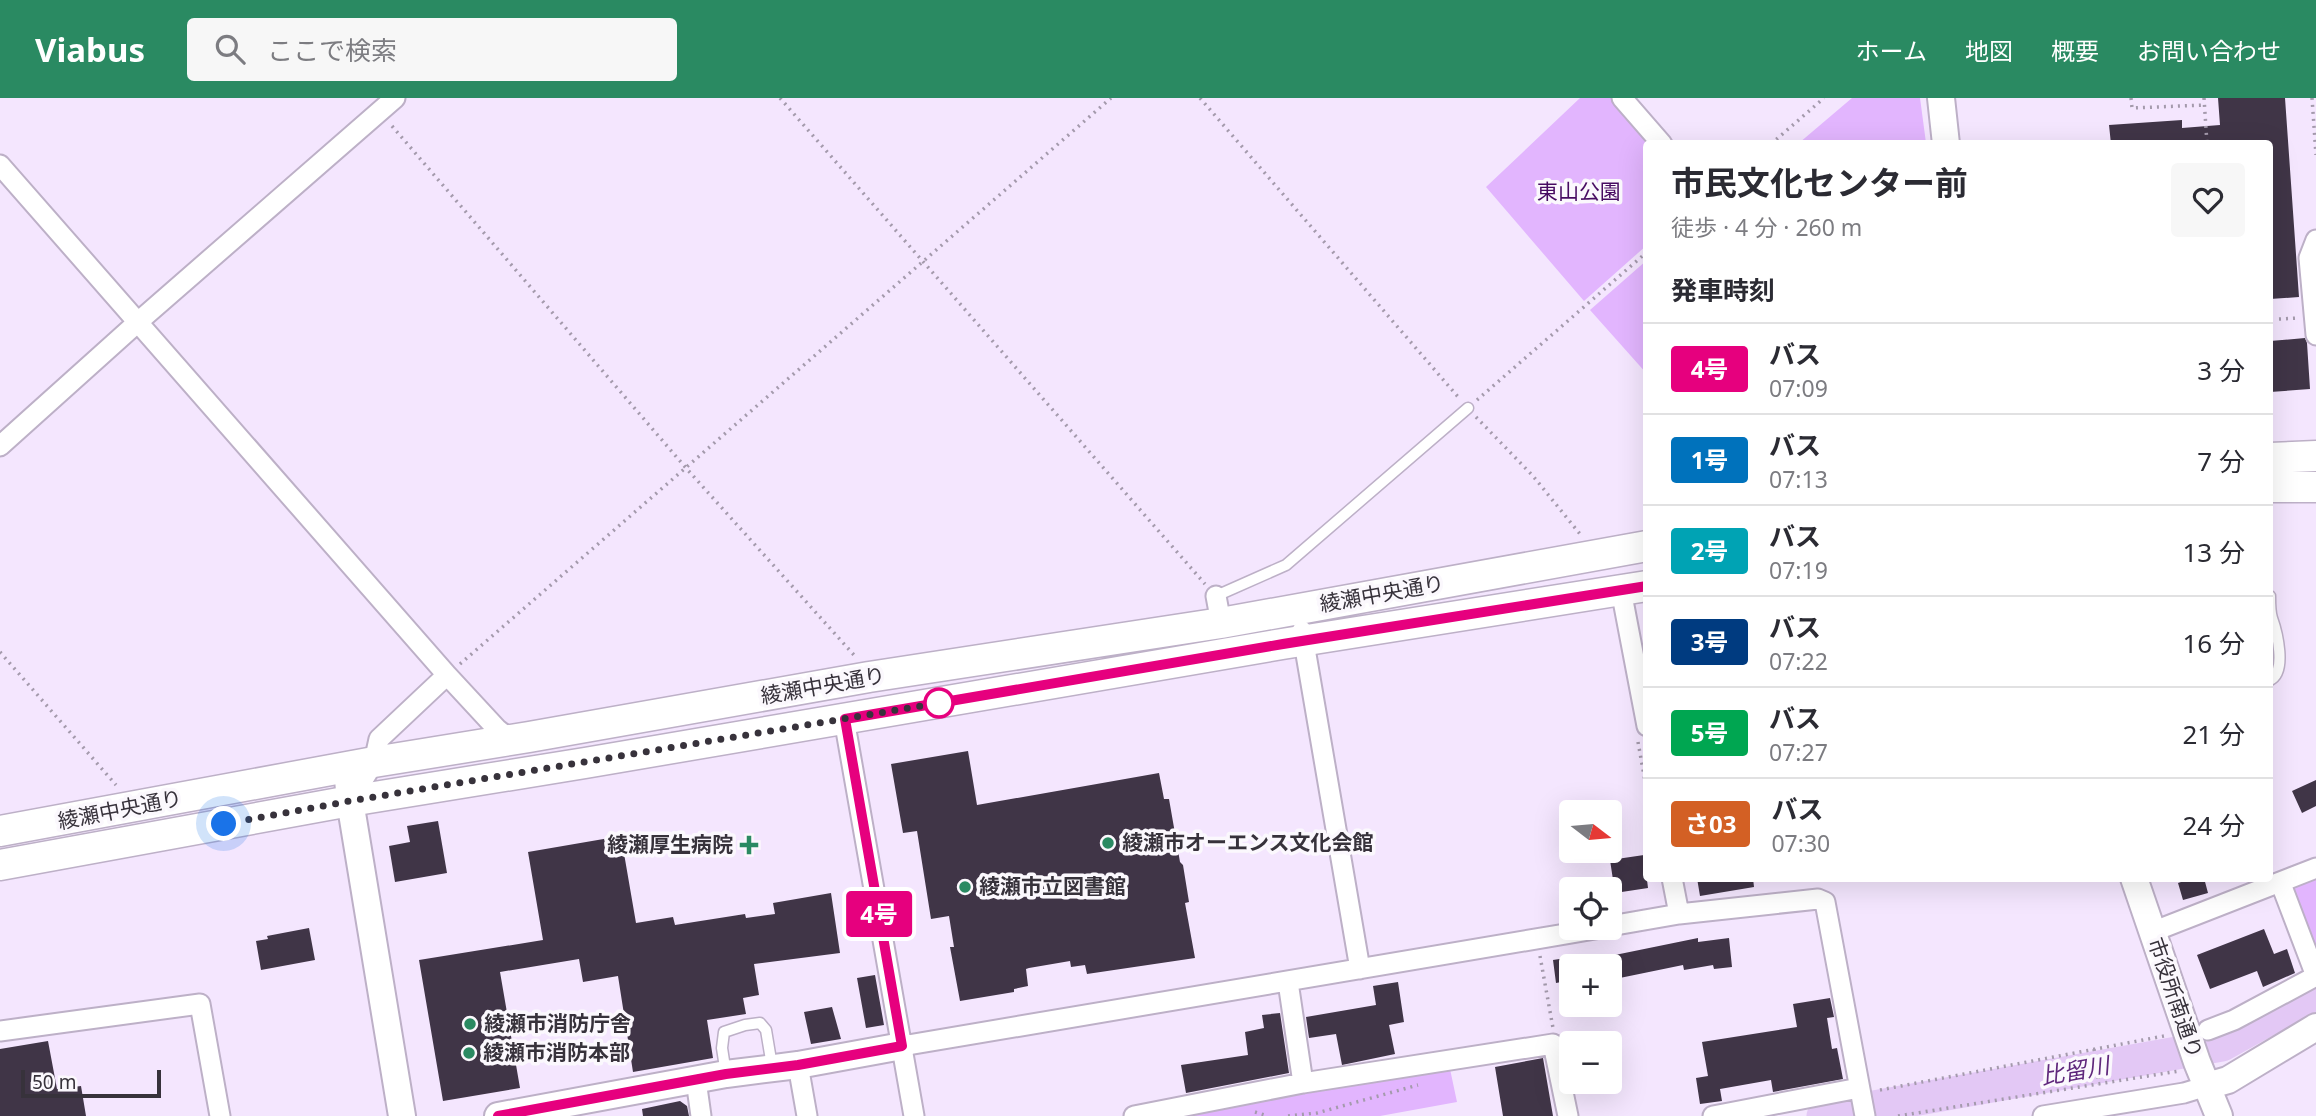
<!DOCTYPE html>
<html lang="ja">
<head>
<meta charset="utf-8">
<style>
  :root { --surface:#fff; --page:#f7f7f7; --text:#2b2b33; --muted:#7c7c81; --line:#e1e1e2; --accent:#2a8a62 }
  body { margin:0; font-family:"Noto Sans","Noto Sans JP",sans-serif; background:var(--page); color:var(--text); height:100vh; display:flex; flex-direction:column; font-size:26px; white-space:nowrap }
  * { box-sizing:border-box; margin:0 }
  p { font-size:23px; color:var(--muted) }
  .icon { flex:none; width:38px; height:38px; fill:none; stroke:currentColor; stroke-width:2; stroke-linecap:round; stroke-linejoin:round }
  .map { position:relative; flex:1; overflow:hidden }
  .sheet { position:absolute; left:1643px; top:42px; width:630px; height:742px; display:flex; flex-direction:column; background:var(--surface); border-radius:7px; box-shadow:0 7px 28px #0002 }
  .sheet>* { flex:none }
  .badge { padding:0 14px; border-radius:5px; font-size:24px; line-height:46px }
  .needle { width:46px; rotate:106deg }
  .tools { position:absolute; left:1559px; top:702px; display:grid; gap:14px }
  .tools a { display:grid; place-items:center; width:63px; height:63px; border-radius:7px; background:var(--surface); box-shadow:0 7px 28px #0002; font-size:35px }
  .scale { position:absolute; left:21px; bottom:18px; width:140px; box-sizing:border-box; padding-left:7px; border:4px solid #37323b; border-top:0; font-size:19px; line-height:24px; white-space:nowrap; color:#37323b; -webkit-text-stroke:5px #fbf8fd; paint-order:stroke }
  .you { position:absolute; width:35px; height:35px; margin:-18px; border:5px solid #fff; border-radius:50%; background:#1a73e8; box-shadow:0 0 0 10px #1a73e833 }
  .map>.badge { position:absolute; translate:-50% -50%; box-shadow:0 0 0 4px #fff }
  h2 { padding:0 28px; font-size:26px; line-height:63px }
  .round { display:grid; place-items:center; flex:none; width:74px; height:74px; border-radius:7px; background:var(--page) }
  .headline { display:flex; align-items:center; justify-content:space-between; height:119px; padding:0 28px }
  h1 { font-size:33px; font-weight:700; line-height:52px }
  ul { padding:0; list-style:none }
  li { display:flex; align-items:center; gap:21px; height:91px; padding:0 28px; border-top:2px solid var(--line) }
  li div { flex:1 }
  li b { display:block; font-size:26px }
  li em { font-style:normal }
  li .badge { min-width:77px; font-weight:700; text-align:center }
  header { display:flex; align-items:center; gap:42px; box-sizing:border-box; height:98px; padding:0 35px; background:var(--accent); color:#fff }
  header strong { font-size:33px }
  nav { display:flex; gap:38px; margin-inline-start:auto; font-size:24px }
  .search { width:490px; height:63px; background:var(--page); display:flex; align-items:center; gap:18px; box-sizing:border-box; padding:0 24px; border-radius:7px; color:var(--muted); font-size:26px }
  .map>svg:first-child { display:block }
</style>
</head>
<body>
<header>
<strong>Viabus</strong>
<div class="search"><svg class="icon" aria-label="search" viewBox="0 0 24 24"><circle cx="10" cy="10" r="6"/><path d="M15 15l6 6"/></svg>ここで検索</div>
<nav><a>ホーム</a><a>地図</a><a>概要</a><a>お問い合わせ</a></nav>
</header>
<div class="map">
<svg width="2316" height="1018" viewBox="0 0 2316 1018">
  <rect width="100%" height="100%" fill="#f4e6fe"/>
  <path fill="#e2b5fe" d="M 1580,0 L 1612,0 L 1650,45 L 1647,46 L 1647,147 L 1584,203 L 1486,89 Z
    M 1852,0 L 1920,0 L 1926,45 L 1799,45 Z
    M 1647,162 L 1647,276 L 1590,212 Z
    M 2316,777 L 2316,856 L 2289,790 Z
    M 1450,971 L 1457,1004 L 1380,1018 L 1169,1018 L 1320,989 Z"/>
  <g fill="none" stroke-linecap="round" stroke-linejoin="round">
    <path stroke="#e3c8f5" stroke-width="33" d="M 1823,1018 L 2222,947 L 2316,895"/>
  </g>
  <path fill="#403547" d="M 2218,0 L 2285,0 L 2299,199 L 2270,201 L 2270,46 L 2111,46 L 2109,27 L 2182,22 L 2182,30 L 2220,27 Z
    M 2305,240 L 2307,245 L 2310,291 L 2270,294 L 2270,243 Z
    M 968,653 L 977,707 L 1159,675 L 1164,701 L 1169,701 L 1180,764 L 1183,767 L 1189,804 L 1185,805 L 1195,860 L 1087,876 L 1085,867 L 1071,869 L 1070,863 L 1029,870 L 1026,871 L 1028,888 L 1014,891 L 1014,894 L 960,903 L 950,849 L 954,849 L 949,818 L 931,821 L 917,733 L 903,735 L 891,666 Z
    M 2316,682 L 2316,708 L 2302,715 L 2292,693 Z
    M 438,723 L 447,775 L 395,784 L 389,748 L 410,744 L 407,728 Z
    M 621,738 L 636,825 L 673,819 L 675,827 L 745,816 L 746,820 L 775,816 L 773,805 L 831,795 L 840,855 L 754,866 L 759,897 L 743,900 L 746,916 L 707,922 L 713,960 L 633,974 L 618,878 L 583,884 L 579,861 L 500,874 L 520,990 L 443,1003 L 419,862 L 543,842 L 528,754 Z
    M 1644,757 L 1648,790 L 1615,795 L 1610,762 Z
    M 1697,780 L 1753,780 L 1754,789 L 1700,798 Z
    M 2180,780 L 2204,780 L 2208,795 L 2183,802 L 2178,785 L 2181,784 Z
    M 309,830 L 315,862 L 261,872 L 256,843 L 268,841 L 267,838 Z
    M 2264,831 L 2274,856 L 2287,851 L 2295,875 L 2263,889 L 2257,873 L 2210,891 L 2197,857 Z
    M 1698,840 L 1698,844 L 1729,840 L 1732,869 L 1714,871 L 1713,867 L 1684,872 L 1683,867 L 1610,882 L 1610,858 Z
    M 1572,859 L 1572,882 L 1556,885 L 1553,862 Z
    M 875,877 L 884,927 L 866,930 L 857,880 Z
    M 1398,884 L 1404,924 L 1389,927 L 1395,956 L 1342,967 L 1336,936 L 1309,940 L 1306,919 L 1376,907 L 1373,888 Z
    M 1830,900 L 1834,919 L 1827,920 L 1832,951 L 1837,950 L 1843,981 L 1773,994 L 1771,982 L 1720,991 L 1722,1003 L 1700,1006 L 1696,980 L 1708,978 L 1702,944 L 1797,929 L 1793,906 Z
    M 832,909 L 841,941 L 811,946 L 804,914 Z
    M 1280,915 L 1289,975 L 1186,995 L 1181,967 L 1248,957 L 1245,934 L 1264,930 L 1262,917 Z
    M 48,943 L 57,991 L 81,988 L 86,1018 L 0,1018 L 0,951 Z
    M 1543,960 L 1553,1018 L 1503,1018 L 1495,969 Z
    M 680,1003 L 687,1008 L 689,1018 L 643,1018 L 642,1011 Z"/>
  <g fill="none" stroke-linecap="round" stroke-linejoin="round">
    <defs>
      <path id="lane" d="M 1216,498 L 1286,467 L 1468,310
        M 2270,498 C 2270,505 2270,514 2272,520 C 2277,534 2287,574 2270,582
        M 726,976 L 722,950 L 724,934 L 745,927 L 760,925 L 766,932 L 772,968"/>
      <path id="street" d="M 1622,0 L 1662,46
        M 0,67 L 447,577 L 379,641 L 374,664 L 350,703
        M 2316,142 L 2309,160 L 2316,237
        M 0,348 L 138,224 L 395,0
        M 1621,492 L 1647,628
        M 1216,498 L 1221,525
        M 1302,533 L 1360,871
        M 447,577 L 497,631 L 511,642
        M 844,621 L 914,1018
        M 1672,780 L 1679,816
        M 1610,828 L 1679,816 L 1818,801 L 1825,804 L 1865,1018
        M 2152,834 L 2316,770
        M 1288,884 L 1303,985
        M 2208,932 L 2234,922 L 2316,878 L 2281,786
        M 0,933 L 200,906 L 220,1018
        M 902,948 L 1601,830
        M 798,967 L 807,1018
        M 696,982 L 701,1018
        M 1134,1018 L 1303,985 L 1553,946 L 1568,1018
        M 1713,1018 L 1859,990
        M 2043,1018 L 2184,995 L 2207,988"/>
      <path id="secondary" d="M 1941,0 L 1946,46
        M 347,670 L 350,703 L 402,1018
        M 2134,780 L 2197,964 L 2219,1018
        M 2207,988 L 2228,982 L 2316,929
        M 498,1018 L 726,976 L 798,967 L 902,948"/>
      <path id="primary" d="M 2270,360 L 2316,358
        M 2270,389 L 2316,389
        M 0,733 L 374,664 L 529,639 L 869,579 L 1221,525 L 1647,448
        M 0,767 L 350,703 L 585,665 L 1282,546 L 1647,488"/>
    </defs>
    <use href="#lane" stroke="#bdb0c7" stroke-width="13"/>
    <use href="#street" stroke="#bdb0c7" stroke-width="23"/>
    <use href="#secondary" stroke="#bdb0c7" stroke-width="30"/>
    <use href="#primary" stroke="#bdb0c7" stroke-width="33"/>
    <path stroke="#a49aac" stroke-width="3.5" stroke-dasharray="2 5" stroke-linecap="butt" d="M 780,0 L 1205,486
      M 1200,0 L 1459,300
      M 2131,0 L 2132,10 L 2204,7
      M 2204,0 L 2207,46
      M 2312,0 L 2316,57
      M 392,28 L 686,370 L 854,557
      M 1771,46 L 1824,0
      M 2279,221 L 2298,220
      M 1477,302 L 1647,154
      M 1476,319 L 1533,378 L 1580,436
      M 0,554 L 116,687
      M 460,566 L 1111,0
      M 1638,644 L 1647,694
      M 1540,858 L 1553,930
      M 2094,951 L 2099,986
      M 1880,992 L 2164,938
      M 1255,1014 L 1268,1018
      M 1288,1018 L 1317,1015 L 1418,987
      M 1898,1018 L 2179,973"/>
    <use href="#lane" stroke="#fff" stroke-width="10"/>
    <use href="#street" stroke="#fff" stroke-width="19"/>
    <use href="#secondary" stroke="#fff" stroke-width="26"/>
    <use href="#primary" stroke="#fff" stroke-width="30"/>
  </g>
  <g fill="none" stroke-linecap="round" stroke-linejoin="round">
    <defs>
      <path id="line" d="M 498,1018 L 726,976 L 798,967 L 902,948 L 845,621 L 1283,546 L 1647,488"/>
    </defs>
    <use href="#line" stroke="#fff" stroke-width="16"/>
    <use href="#line" stroke="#e6007e" stroke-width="10"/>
    <path stroke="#37323b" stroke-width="7" stroke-dasharray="0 12.6" d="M 224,726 L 350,703 L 939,605"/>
  </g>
  <circle fill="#fff" stroke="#e6007e" stroke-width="3.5" cx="939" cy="605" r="14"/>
  <g fill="#2a8a62" stroke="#fbf8fd" stroke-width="2.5">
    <circle cx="1108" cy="745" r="7"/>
    <path d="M745.5 736.5h7v7h7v7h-7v7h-7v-7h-7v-7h7z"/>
    <circle cx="965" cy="789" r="7"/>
    <circle cx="470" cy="926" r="7"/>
    <circle cx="469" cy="955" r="7"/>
  </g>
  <g text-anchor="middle" stroke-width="7" stroke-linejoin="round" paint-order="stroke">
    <g font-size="21" fill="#470b62" stroke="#fbf8fd">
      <text x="1579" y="101">東山公園</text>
    </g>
    <g font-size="21" fill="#37323b" stroke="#fbf8fd">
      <text transform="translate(1382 496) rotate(-10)" y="7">綾瀬中央通り</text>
      <text transform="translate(823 588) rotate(-10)" y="7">綾瀬中央通り</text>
      <text transform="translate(120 712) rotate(-11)" y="7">綾瀬中央通り</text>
      <text transform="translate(2175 900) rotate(71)" y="7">市役所南通り</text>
    </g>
    <g font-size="21" font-weight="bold" fill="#37323b" stroke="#fbf8fd" text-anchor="start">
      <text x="1122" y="752">綾瀬市オーエンス文化会館</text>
      <text x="733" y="754" text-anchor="end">綾瀬厚生病院</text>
      <text x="979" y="796">綾瀬市立図書館</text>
      <text x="484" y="933">綾瀬市消防庁舎</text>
      <text x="483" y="962">綾瀬市消防本部</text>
    </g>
    <g font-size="23" font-style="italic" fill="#5f277c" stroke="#fbf8fd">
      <text transform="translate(2075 973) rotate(-10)" y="8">比留川</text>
    </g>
  </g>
</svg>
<div class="tools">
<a><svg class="needle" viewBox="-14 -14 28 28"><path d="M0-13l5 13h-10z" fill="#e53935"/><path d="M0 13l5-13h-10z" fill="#7c7c81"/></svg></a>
<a><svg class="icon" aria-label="locate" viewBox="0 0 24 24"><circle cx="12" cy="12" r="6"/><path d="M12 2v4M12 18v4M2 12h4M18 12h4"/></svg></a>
<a>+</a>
<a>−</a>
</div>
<div class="scale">50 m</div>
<div class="you" style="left:224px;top:726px"></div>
<b class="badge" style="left:879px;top:816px;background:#e6007e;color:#fff">4号</b>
<section class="sheet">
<div class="headline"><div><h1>市民文化センター前</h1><p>徒歩 · 4 分 · 260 m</p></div><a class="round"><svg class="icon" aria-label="heart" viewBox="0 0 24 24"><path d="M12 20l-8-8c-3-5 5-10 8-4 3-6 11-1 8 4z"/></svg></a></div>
<h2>発車時刻</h2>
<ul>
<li><span class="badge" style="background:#e6007e;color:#fff">4号</span><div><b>バス</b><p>07:09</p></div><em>3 分</em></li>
<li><span class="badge" style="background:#0072bc;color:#fff">1号</span><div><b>バス</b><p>07:13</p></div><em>7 分</em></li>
<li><span class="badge" style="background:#00a3b4;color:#fff">2号</span><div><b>バス</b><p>07:19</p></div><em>13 分</em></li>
<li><span class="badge" style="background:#003b80;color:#fff">3号</span><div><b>バス</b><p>07:22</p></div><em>16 分</em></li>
<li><span class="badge" style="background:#00a651;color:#fff">5号</span><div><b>バス</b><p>07:27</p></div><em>21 分</em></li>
<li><span class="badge" style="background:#d36024;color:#fff">さ03</span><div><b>バス</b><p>07:30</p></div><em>24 分</em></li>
</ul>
</section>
</div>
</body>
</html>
